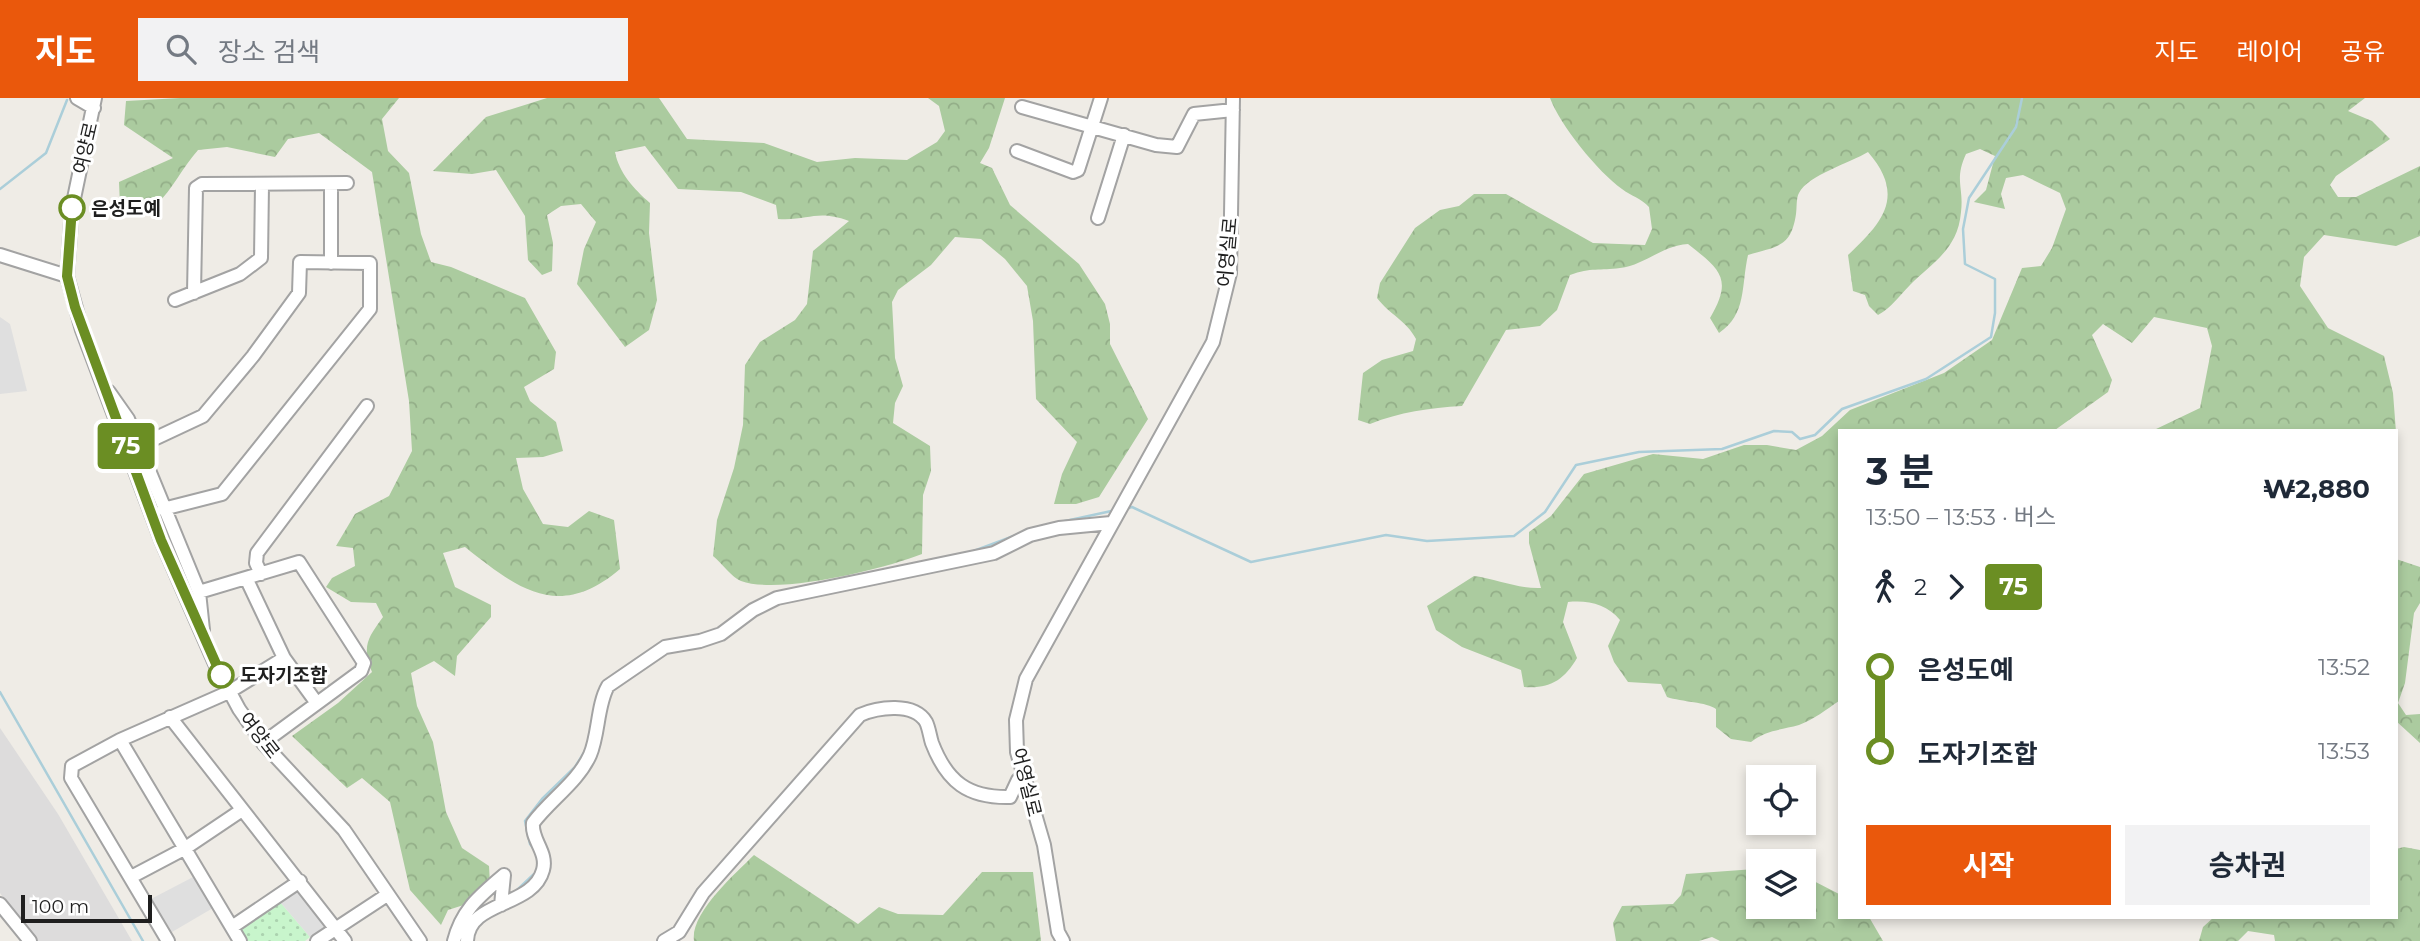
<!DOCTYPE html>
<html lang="ko">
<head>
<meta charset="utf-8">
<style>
  :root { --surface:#fff; --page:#f2f2f3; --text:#1f2937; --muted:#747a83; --accent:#ea580c }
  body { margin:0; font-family:Montserrat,"Noto Sans KR",sans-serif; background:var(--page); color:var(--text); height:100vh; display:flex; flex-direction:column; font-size:26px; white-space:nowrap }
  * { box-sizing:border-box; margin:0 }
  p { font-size:23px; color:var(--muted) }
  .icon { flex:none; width:38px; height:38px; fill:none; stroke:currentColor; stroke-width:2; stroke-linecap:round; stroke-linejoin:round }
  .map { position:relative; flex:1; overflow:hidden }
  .drawer { position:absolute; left:1838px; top:331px; width:560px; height:490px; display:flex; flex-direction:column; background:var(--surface); border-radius:0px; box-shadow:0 4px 10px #0003 }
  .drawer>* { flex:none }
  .badge { padding:0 14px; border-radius:5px; font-size:24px; line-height:46px }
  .buttons { position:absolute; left:1746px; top:667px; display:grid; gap:14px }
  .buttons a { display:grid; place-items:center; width:70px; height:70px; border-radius:0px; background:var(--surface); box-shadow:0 4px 10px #0003; font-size:35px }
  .scale { position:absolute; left:21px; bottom:18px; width:131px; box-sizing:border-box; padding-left:7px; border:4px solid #1f1f1f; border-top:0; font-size:19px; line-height:24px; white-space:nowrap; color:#1f1f1f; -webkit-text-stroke:5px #fff; paint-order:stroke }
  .map>.badge { position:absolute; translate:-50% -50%; box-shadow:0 0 0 4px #fff }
  .legs { display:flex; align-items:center; gap:10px; height:77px; padding:0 28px; font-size:23px }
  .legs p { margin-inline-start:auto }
  .head { display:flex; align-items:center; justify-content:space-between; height:119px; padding:0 28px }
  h1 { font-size:38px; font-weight:700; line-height:52px }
  .action { display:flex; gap:14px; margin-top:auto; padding:14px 28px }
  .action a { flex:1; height:80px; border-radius:0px; background:var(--accent); color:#fff; font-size:28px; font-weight:700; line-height:80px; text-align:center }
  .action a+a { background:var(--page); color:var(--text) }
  ul { padding:0 28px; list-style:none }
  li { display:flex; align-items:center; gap:24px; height:84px; font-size:26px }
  li i { display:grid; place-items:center; width:10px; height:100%; margin:0 9px; background:currentColor }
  li i::after { content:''; width:18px; height:18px; margin:-9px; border:5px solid; border-radius:50%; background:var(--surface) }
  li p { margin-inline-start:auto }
  li:first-child i { background:linear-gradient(#0000 50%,currentColor 0) }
  li:last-child i { background:linear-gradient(currentColor 50%,#0000 0) }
  header { display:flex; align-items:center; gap:42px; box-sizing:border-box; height:98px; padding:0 35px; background:var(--accent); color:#fff }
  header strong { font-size:33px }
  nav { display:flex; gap:38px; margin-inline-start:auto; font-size:24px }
  .search { width:490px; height:63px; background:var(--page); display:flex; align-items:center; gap:18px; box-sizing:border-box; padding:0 24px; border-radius:0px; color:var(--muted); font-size:26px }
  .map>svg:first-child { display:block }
</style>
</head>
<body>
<header>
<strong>지도</strong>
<div class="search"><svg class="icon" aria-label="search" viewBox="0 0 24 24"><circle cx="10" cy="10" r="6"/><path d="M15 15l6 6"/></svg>장소 검색</div>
<nav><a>지도</a><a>레이어</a><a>공유</a></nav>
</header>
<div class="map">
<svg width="2420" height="843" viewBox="0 0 2420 843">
  <defs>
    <pattern id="forest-crowns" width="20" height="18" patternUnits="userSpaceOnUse" patternTransform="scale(1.75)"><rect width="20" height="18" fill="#abcb9f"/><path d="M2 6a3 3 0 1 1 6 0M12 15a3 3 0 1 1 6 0" fill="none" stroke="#93ae88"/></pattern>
    <pattern id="park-dots" width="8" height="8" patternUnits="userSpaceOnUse" patternTransform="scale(1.75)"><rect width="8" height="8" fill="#c8f5cc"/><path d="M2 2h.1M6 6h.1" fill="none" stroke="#abd2af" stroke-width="1.8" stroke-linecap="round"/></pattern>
  </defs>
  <rect width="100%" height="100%" fill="#efece6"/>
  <path fill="#dddcdc" d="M 0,630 L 58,716 L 132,843 L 33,843 L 0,795 Z"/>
  <path fill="url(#forest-crowns)" d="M 180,0 L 399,0 L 382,21 L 388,53 L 409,75 L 421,136 L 431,164 L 451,169 L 525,200 L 556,254 L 554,271 L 524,289 L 530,303 L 556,324 L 563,353 L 543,359 L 516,360 L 523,391 L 543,426 L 568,429 L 589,413 L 614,422 L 620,471 C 559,523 518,491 465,449 L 443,455 L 455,489 L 491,507 L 491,519 L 457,558 L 455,578 L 434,563 L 411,575 L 417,608 L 433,644 L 446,714 L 462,750 L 489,768 L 490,786 L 470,805 L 448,812 L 441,827 L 410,792 L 390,704 L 362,680 L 347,690 L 292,638 L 338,605 L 372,574 C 362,548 367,541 383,519 L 376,505 L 351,504 L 326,489 L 332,480 L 355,468 L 353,450 L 336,448 L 355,416 L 389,398 L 412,353 L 409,303 L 372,74 L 319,35 L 288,41 L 275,59 L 227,49 L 198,52 C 182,70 173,91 156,107 L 120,108 L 119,84 L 173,60 L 124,27 L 126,3 Z
    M 547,0 L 659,0 L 687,41 L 764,45 L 817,64 L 855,60 L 907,62 L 937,44 L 945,33 L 939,8 L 928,0 L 1005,0 L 989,50 L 980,65 L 992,70 L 1010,107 L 1079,166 L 1105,206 L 1110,226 L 1110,246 L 1148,321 L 1099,399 L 1076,406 L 1054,406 L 1062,376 L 1077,344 L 1036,301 L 1033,223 L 1027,188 L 1005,161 L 981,141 L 955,139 L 931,167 L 898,192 L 892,204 L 895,260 L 903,288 L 895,305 L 893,325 L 930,348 L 931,373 L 923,397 L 922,456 C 884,471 779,497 741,483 C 732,480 722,465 713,458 L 717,422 L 734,370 L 743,327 L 745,267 L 760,244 L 795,222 L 807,206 L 813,153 L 849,123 C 816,111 810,123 778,121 L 776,107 L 741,94 L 678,91 L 645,48 L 615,54 C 619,75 634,91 650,105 L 649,135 L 657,202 L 649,232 L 625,249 L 577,186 L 584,151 L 596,124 L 581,106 L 561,108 L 547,117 L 553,145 L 552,173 L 542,177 L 528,162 L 525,118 L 496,72 L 472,76 L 433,73 L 486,19 Z
    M 1550,0 L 2365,0 L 2348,13 L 2372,23 L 2390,41 L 2336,78 L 2330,87 L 2338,99 L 2356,99 L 2420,68 L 2420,138 L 2396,148 L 2324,137 L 2304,159 L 2300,188 L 2328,230 L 2384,258 L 2393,295 L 2397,347 L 2396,332 L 2154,332 L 2200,310 L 2212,248 L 2207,230 L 2154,219 L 2132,245 L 2103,226 L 2092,237 L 2112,282 L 2108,294 L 2055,332 L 1839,332 L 1839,603 C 1827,611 1813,622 1799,627 C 1781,632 1766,632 1751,644 L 1731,641 L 1716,629 L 1716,611 C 1707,604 1682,604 1667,599 L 1661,586 L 1628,584 L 1614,564 L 1608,548 L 1620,522 C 1607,506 1588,502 1568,504 L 1563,524 L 1577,560 C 1564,582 1550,591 1524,589 L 1521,572 L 1462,549 L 1436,532 L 1427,508 L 1474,478 C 1497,481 1518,491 1541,490 L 1529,445 L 1529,434 L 1551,418 L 1584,376 L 1653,356 L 1703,361 L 1744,347 L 1767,347 L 1796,352 L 1822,338 L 1850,312 L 1944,275 L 1992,242 L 2022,170 L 2041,168 L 2052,150 L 2066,111 L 2060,95 L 2023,77 L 2006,80 L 2001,96 L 2005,111 L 1974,104 L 1986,92 L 1995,58 L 1980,51 L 1966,56 C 1954,82 1964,89 1961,114 C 1958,151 1933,164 1910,187 C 1898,199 1892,209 1878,217 L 1869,208 L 1865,197 L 1853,193 L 1848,157 C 1883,124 1906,98 1868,54 C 1850,65 1808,77 1799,95 C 1796,100 1797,110 1796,116 C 1791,150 1777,148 1748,157 C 1741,188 1747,216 1719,235 L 1710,220 C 1733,181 1721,172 1688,146 C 1661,148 1645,167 1620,170 C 1600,173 1591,169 1570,177 L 1557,212 L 1540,228 L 1506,232 L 1462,308 C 1429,310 1400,314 1370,326 L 1358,322 L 1363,275 L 1382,262 L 1413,253 L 1416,241 C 1406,222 1390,217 1377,200 L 1380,185 L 1415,130 L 1440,112 L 1459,108 L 1474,96 L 1506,96 L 1593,145 L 1645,147 L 1652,131 L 1649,109 C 1641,100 1631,98 1622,91 C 1598,74 1560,27 1550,0 Z
    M 2396,461 L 2420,469 L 2420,505 L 2414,515 L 2405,585 L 2398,605 L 2406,617 L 2420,616 L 2420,645 L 2396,623 Z
    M 2404,749 L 2420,752 L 2420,843 L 2275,843 L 2274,837 L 2248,833 L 2238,843 L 2199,843 L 2203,829 L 2214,819 L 2396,819 L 2396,751 Z
    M 754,757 L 858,826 L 879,809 L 898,816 L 943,817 L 982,774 L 1033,774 L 1041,843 L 694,843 C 690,815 735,776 754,757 Z
    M 1755,771 L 1759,771 L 1759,808 L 1804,808 L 1804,778 L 1839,796 L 1839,819 L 1869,819 L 1883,843 L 1720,843 L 1712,839 L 1699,843 L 1616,843 L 1613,825 L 1622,808 L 1673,806 L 1681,797 L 1686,776 Z"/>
  <path fill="url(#park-dots)" d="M 280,804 L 310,839 L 305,843 L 244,843 L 239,834 L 241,828 Z"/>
  <path fill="#dfdfdf" d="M 0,219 L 10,226 L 27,293 L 0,296 Z
    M 195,778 L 213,810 L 172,834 L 151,801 Z
    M 300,792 L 328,828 L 310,839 L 280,804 Z"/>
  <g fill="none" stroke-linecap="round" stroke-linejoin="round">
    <path stroke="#abced9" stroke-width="2.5" d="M 0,91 L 46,55 L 67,2
      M 1126,411 L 1132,409 L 1251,464 L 1386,437 L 1427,443 L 1514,438 L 1545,414 L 1576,367 L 1639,354 L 1722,351 L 1774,333 L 1792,334 L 1800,341 L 1815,337 L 1842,311 L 1926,281 L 1991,239 L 1995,215 L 1995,181 L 1965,166 L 1963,131 L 1969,100 L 2016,29 L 2022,0
      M 1033,430 L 1116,412
      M 971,454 L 1024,434
      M 625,569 L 663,545
      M 0,594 L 143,843
      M 536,754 L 530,746 L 525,723 L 542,701 L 575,669 L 585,653
      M 516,793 L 534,776"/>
    <defs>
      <path id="minor" d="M 77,0 L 94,10
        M 95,0 L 72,110 L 67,178 L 82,232 L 161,442 L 216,568 L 239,611 L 263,645 L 344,732 L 420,843
        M 1022,9 L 1156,47 L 1177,49 L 1194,16 L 1233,12
        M 1017,53 L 1073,74 L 1078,72 L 1101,0
        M 331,86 L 331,165
        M 1098,120 L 1124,37
        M 0,157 L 67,178
        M 194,195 L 196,90 L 202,86 L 347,85
        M 175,202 L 240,176 L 261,160 L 262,87
        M 109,294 L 128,321 L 199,494 L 203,532
        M 139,348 L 203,318 L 253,258 L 299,195 L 300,164 L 370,165 L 370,211 L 222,396 L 163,411
        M 261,476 L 256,465 L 257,455 L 367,308
        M 247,482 L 284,560 L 316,604
        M 199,494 L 299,464 L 364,565 L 361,573 L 263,645
        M 170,619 L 345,843
        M 120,642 L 240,843
        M 131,779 L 184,751 L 242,712
        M 0,806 L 30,843
        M 232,829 L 300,783
        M 168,843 L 71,680 L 72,668 L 120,642 L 229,594 L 284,560
        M 317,843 L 387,797
        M 454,843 C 462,811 480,798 504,777 L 501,807
        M 467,843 C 468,802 533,810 543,772 C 548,754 531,742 533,725 C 550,702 578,684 590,657 C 599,636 597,607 608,588 L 665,549 L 700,543 L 721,536 L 753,512 L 777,500 L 994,455 L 1030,437 L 1059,430 L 1111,425
        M 664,843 L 679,834 L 703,795 L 860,617 C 878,609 914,604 926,624 C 929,630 930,639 932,645 C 947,684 968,700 1010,699 L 1018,682 L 1024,677
        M 1063,843 L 1058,834 L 1044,747 L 1017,654 L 1016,622 L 1026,581 L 1213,244 L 1230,175 L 1233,0"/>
    </defs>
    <use href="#minor" stroke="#a3a3a3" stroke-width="16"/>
    <use href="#minor" stroke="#fff" stroke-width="12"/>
  </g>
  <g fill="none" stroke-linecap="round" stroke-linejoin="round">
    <defs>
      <path id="line-1" d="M 72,110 L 67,178 L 75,209 L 161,442 L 221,577"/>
    </defs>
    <use href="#line-1" stroke="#fff" stroke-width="16"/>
    <use href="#line-1" stroke="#6b8e23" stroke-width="10"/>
  </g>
  <g fill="#fff" stroke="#6b8e23" stroke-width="3.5">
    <circle cx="72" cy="110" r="12"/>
    <circle cx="221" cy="577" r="12"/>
  </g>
  <g text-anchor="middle" stroke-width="6" stroke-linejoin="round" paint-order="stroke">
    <g font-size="19" fill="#1f1f1f" stroke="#fff">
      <text transform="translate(85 50) rotate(-77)" y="7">여양로</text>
      <text transform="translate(1227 154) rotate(-85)" y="7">어영실로</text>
      <text transform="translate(260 637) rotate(52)" y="7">여양로</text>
      <text transform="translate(1027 684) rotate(76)" y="7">어영실로</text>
    </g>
    <g font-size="19" font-weight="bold" fill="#1f1f1f" stroke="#fff" text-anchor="start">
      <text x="91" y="117">은성도예</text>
      <text x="240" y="584">도자기조합</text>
    </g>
  </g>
</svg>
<div class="buttons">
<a><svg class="icon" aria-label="locate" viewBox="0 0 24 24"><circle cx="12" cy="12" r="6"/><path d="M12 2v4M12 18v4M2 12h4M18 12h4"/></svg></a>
<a><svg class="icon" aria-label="layers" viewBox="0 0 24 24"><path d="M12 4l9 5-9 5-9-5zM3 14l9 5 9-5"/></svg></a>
</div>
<div class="scale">100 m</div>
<b class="badge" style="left:126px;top:348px;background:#6b8e23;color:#fff">75</b>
<section class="drawer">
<div class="head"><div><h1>3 분</h1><p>13:50 – 13:53 · 버스</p></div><b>₩2,880</b></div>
<div class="legs"><svg class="icon" aria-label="walk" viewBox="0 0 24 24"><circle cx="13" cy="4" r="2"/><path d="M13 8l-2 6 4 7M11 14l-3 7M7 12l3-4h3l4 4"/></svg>2<svg class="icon" aria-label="forward" viewBox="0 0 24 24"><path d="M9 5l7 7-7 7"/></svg><b class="badge" style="background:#6b8e23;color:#fff">75</b></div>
<ul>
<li><i style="color:#6b8e23"></i><b>은성도예</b><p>13:52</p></li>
<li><i style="color:#6b8e23"></i><b>도자기조합</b><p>13:53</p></li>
</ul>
<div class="action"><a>시작</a><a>승차권</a></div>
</section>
</div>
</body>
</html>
